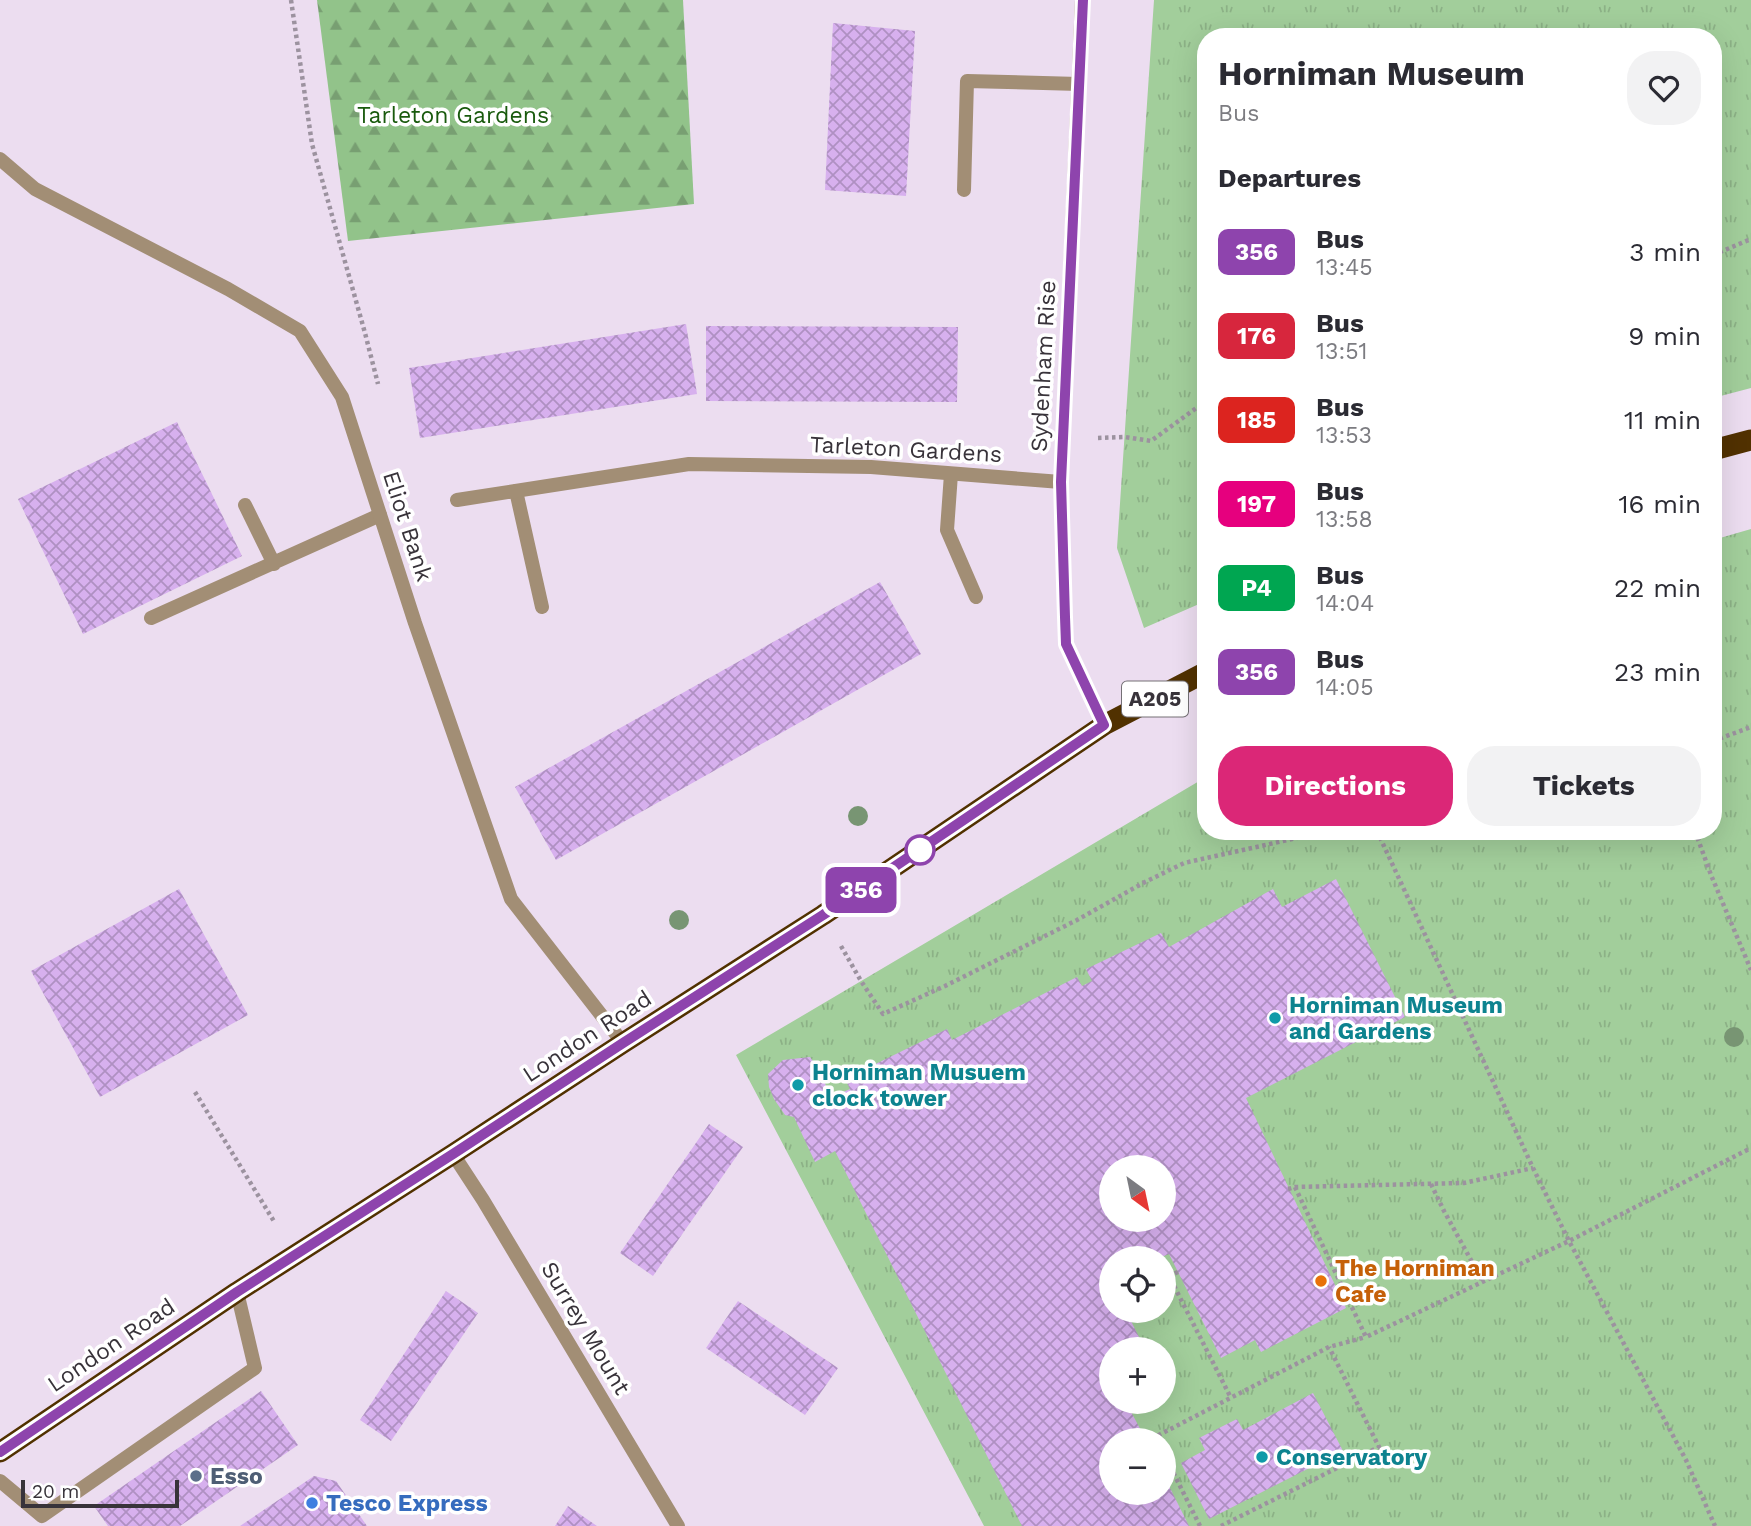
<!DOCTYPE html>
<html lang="en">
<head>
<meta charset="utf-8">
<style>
  :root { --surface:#fff; --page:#f2f2f3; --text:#2b2b33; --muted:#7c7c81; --accent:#db2777 }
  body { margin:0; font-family:"Work Sans",sans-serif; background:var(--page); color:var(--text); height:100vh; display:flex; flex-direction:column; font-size:26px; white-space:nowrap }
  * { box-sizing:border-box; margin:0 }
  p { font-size:23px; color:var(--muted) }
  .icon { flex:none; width:38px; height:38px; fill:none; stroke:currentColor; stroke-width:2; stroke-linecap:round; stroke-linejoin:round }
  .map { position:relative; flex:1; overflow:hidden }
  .drawer { position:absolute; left:1197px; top:28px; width:525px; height:812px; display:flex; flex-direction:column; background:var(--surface); border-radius:28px; box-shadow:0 7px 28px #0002 }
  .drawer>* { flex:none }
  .badge { padding:0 14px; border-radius:10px; font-size:24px; line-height:46px }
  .needle { width:46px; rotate:147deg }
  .fabs { position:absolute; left:1099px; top:1155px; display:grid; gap:14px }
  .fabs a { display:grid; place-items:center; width:77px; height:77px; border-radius:50%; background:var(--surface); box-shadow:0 7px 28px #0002; font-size:35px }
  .scale { position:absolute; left:21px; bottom:18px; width:158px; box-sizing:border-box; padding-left:7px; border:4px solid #38333a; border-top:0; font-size:19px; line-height:24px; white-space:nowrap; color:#38333a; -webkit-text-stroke:5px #fff; paint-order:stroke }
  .map>.badge { position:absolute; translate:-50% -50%; box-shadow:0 0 0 4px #fff }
  h2 { padding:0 21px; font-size:26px; line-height:63px }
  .round { display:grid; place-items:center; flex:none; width:74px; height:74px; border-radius:28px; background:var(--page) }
  .summary { display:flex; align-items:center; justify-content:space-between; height:119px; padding:0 21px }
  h1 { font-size:33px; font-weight:700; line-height:52px }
  .action { display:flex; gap:14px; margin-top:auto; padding:14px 21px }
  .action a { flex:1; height:80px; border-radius:28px; background:var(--accent); color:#fff; font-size:28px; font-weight:700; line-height:80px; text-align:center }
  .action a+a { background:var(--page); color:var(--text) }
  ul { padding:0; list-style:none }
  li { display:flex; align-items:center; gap:21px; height:84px; padding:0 21px }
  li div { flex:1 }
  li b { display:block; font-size:26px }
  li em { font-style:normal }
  li .badge { min-width:77px; font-weight:700; text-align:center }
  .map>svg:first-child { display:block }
</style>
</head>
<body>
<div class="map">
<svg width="1751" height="1526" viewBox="0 0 1751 1526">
  <defs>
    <pattern id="forest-firs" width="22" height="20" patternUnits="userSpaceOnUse" patternTransform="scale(1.75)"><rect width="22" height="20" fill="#92c38a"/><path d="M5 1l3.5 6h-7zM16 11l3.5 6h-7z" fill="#789f72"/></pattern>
    <pattern id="park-tufts" width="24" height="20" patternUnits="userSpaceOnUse" patternTransform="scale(1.75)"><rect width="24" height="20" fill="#a2ce9b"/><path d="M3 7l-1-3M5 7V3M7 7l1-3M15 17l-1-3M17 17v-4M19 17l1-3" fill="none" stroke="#8cb186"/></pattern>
    <pattern id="building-cross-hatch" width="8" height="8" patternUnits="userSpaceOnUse" patternTransform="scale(1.75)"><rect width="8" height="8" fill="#d7b0ee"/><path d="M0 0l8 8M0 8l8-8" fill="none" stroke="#af90c2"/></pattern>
  </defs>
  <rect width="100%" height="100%" fill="#ecddf0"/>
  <path fill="url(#forest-firs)" d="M 317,0 L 683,0 L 694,204 L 348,241 Z"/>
  <path fill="url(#park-tufts)" fill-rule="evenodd" d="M 1154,0 L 1751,0 L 1751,388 L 1713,398 L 1713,37 L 1206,37 L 1206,601 L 1144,628 L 1117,548 Z
    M 1751,529 L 1751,1526 L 984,1526 L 736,1055 L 1206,777 L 1206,831 L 1713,831 L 1713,540 ZM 1111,1167 L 1164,1167 L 1164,1220 L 1111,1220 ZM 1111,1258 L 1164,1258 L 1164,1311 L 1111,1311 ZM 1111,1349 L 1164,1349 L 1164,1402 L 1111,1402 ZM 1111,1440 L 1164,1440 L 1164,1493 L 1111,1493 Z"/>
  <path fill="url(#building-cross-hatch)" fill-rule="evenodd" d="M 833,23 L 915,31 L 906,196 L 825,190 Z
    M 686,324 L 697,394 L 420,438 L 409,368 Z
    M 706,326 L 958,327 L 957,402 L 706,401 Z
    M 177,422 L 242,556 L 83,634 L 18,499 Z
    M 880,582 L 921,654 L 556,860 L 515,787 Z
    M 1336,879 L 1405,1017 L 1246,1098 L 1346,1308 L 1261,1352 L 1255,1340 L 1221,1358 L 1169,1254 L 1159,1258 L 1111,1258 L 1111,1311 L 1126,1311 L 1145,1349 L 1111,1349 L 1111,1402 L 1136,1402 L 1128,1406 L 1146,1440 L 1111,1440 L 1111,1493 L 1164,1493 L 1164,1476 L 1189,1526 L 1022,1526 L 835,1151 L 815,1162 L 794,1117 L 785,1115 L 774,1099 L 769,1087 L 768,1074 L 783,1060 L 810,1057 L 821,1073 L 825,1083 L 828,1092 L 826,1100 L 850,1089 L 845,1079 L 947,1029 L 952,1040 L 1077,977 L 1082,986 L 1092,981 L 1086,969 L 1161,933 L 1169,947 L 1273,889 L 1282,907 ZM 1111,1167 L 1164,1167 L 1164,1220 L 1111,1220 Z
    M 179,889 L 248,1015 L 100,1097 L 31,971 Z
    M 709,1124 L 743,1147 L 653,1276 L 620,1253 Z
    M 446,1291 L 478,1313 L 391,1441 L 360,1420 Z
    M 738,1301 L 838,1368 L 805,1415 L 706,1348 Z
    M 261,1391 L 298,1445 L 180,1526 L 108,1526 L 94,1506 Z
    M 1313,1393 L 1343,1451 L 1209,1519 L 1181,1463 L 1205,1450 L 1199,1438 L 1237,1419 L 1243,1430 Z
    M 314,1476 L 336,1481 L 367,1526 L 240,1526 Z
    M 568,1506 L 597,1526 L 555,1526 Z"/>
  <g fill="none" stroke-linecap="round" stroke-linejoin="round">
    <path stroke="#9c929f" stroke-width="4.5" stroke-dasharray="3.5 3.5" stroke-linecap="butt" d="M 291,0 L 312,144 L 365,333 L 378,384
      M 1713,255 L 1751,239
      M 1098,438 L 1125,437 L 1151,441 L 1206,401
      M 1713,741 L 1751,727
      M 1377,831 L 1533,1168 L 1569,1241 L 1686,1460 L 1715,1526
      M 1695,831 L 1711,875 L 1751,970
      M 841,946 L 861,981 L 883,1014 L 945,986 L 1077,920 L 1145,882 L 1184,863 L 1306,836 L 1338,831
      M 195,1092 L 275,1223
      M 1431,1184 L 1444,1211 L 1483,1282
      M 1295,1187 L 1366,1337 L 1569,1241 L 1751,1148
      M 1288,1189 L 1295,1187 L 1464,1183 L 1533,1168
      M 1178,1272 L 1169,1276 L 1231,1398
      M 1157,1440 L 1155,1437 L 1329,1347 L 1366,1337
      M 1164,1454 L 1200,1526
      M 1221,1526 L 1379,1447 L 1329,1347"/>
    <path stroke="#a28e75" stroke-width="14" d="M 964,190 L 967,81 L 1079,84
      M 951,474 L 947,530 L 976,597
      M 516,491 L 542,607
      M 245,505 L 274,564
      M 151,618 L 380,515
      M 0,1481 L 42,1516 L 255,1368 L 237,1292"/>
    <path stroke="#a28e75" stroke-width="14" d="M 1082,0 L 1061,482 L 1066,644 L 1104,725
      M 0,159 L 35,189 L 228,289 L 300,331 L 342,397 L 415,623 L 511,899 L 623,1043
      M 457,500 L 689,464 L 871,467 L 1061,482
      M 453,1154 L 483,1200 L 678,1526"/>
    <path stroke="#513100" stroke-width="21" d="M 1713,450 L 1751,440
      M 0,1452 L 237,1292 L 453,1154 L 623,1043 L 823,915 L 1104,725 L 1206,672"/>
  </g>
  <g fill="#789573">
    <circle cx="858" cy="816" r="10"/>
    <circle cx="679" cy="920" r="10"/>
    <circle cx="1734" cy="1037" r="10"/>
  </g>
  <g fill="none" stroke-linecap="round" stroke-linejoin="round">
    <defs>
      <path id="line" d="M 0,1452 L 237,1292 L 453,1154 L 623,1043 L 823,915 L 1104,725 L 1066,644 L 1065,617 L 1061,482 L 1083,0"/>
    </defs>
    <use href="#line" stroke="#fff" stroke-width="16"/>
    <use href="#line" stroke="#8e44ad" stroke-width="10"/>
  </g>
  <circle fill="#fff" stroke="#8e44ad" stroke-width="3.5" cx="920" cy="850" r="14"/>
  <g fill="#0f9aa8" stroke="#fff" stroke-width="2.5">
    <circle cx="1275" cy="1018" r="7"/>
    <circle cx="798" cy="1085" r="7"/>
    <circle cx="1262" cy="1457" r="7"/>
  </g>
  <circle fill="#e8710a" stroke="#fff" stroke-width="2.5" cx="1321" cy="1281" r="7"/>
  <circle fill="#5c6f8a" stroke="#fff" stroke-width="2.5" cx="196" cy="1476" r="7"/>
  <circle fill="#3f7fe0" stroke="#fff" stroke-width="2.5" cx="312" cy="1503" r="7"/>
  <g text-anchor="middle" stroke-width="7" stroke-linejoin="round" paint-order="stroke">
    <rect fill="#fff" stroke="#747075" stroke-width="2" x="1122" y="681.5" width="66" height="35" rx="5"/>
    <g font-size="21" font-weight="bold" fill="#38333a">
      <text x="1155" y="706">A205</text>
    </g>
    <g font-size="23" fill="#195a0d" stroke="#fff">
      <text x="453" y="123">Tarleton Gardens</text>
    </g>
    <g font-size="23" fill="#38333a" stroke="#fff">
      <text transform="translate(1043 366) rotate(-87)" y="8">Sydenham Rise</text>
      <text transform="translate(906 449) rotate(3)" y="8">Tarleton Gardens</text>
      <text transform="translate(408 526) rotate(72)" y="8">Eliot Bank</text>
      <text transform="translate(587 1036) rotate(-33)" y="8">London Road</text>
      <text transform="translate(586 1328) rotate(59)" y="8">Surrey Mount</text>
      <text transform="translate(111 1345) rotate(-34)" y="8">London Road</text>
    </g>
    <g font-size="23" font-weight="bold" fill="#0d838f" stroke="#fff" text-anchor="start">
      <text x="1289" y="1013">Horniman Museum<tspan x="1289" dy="26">and Gardens</tspan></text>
      <text x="812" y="1080">Horniman Musuem<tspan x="812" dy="26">clock tower</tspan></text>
      <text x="1276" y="1465">Conservatory</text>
    </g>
    <g font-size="23" font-weight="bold" fill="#c56008" stroke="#fff" text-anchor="start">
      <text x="1335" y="1276">The Horniman<tspan x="1335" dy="26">Cafe</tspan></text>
    </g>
    <g font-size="23" font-weight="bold" fill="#4e5e75" stroke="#fff" text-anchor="start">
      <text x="210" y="1484">Esso</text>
    </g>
    <g font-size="23" font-weight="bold" fill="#366cbe" stroke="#fff" text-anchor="start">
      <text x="326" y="1511">Tesco Express</text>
    </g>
  </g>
</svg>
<div class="fabs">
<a><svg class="needle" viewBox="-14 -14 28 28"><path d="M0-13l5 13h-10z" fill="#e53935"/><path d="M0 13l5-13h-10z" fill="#7c7c81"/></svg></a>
<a><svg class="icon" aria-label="locate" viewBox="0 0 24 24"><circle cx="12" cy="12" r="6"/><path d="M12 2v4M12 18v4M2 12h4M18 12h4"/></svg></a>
<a>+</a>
<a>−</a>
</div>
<div class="scale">20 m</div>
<b class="badge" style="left:861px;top:890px;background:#8e44ad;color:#fff">356</b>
<section class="drawer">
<div class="summary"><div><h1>Horniman Museum</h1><p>Bus</p></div><a class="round"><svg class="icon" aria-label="heart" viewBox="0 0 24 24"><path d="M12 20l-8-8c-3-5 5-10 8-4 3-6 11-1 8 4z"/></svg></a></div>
<h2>Departures</h2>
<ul>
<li><span class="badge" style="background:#8e44ad;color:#fff">356</span><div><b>Bus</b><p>13:45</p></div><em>3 min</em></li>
<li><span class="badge" style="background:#d7263d;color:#fff">176</span><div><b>Bus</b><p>13:51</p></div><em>9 min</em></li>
<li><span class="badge" style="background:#dc241f;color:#fff">185</span><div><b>Bus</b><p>13:53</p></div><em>11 min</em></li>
<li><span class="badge" style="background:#e6007e;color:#fff">197</span><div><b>Bus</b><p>13:58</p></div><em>16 min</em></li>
<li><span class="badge" style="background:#00a651;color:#fff">P4</span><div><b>Bus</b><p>14:04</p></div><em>22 min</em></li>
<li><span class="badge" style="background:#8e44ad;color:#fff">356</span><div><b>Bus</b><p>14:05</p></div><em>23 min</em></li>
</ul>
<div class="action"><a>Directions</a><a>Tickets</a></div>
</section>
</div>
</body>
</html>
